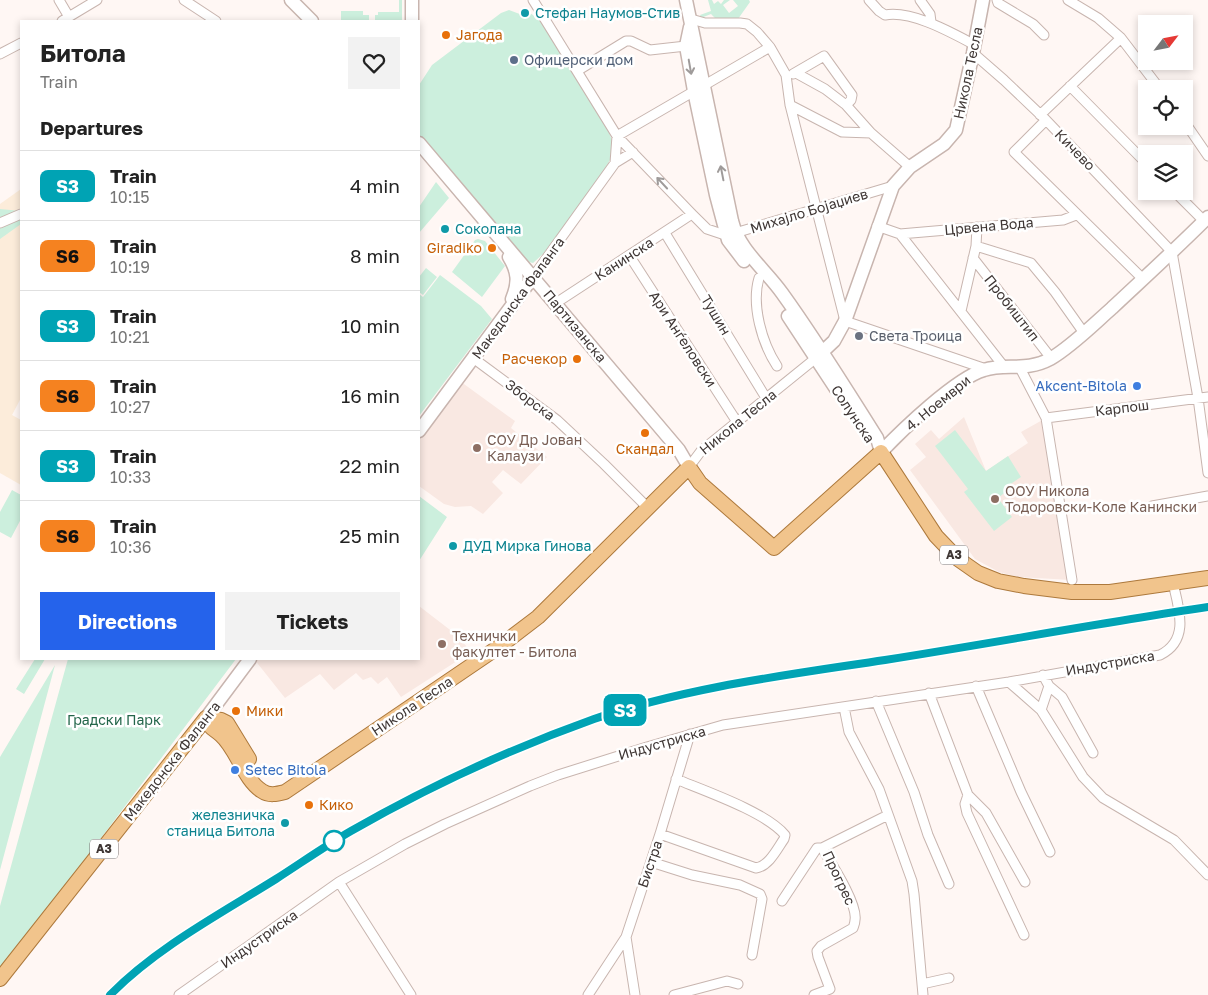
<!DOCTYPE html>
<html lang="en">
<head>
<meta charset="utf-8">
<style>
  :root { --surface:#fff; --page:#f2f2f2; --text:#222; --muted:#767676; --line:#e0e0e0; --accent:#2563eb }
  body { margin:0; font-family:"Golos Text",sans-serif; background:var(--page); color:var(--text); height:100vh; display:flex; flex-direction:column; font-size:19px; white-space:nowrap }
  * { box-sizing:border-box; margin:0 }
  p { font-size:16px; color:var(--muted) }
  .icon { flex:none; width:28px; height:28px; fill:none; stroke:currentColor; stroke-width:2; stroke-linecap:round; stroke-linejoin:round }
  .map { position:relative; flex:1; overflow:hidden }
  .sheet { position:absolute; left:20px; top:20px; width:400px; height:640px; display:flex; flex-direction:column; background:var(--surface); border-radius:0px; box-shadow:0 2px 8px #0003 }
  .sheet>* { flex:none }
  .badge { padding:0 10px; border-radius:8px; font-size:18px; line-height:32px }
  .needle { width:32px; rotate:58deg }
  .controls { position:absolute; left:1138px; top:15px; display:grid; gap:10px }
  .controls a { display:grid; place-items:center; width:55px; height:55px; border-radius:0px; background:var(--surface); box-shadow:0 2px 8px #0003; font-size:25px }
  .map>.badge { position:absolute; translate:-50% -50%; box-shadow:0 0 0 2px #fff }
  h2 { padding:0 20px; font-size:19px; line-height:45px }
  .round { display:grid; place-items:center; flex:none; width:52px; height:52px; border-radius:0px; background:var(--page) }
  .headline { display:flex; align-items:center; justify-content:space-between; height:85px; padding:0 20px }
  h1 { font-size:24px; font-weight:700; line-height:38px }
  .button { display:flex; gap:10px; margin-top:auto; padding:10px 20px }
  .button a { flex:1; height:58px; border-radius:0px; background:var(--accent); color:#fff; font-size:20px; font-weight:700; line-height:58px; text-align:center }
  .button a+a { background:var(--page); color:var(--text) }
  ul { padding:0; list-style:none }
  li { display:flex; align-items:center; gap:15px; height:70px; padding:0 20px; border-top:1px solid var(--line) }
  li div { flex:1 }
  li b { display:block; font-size:19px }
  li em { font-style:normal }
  li .badge { min-width:55px; font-weight:700; text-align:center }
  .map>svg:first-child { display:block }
</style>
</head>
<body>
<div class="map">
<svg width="1208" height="995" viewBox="0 0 1208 995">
  <rect width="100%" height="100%" fill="#fff7f4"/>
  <path fill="#f9e8e2" d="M 457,379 L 515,421 L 511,428 L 547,457 L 521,484 L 503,470 L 492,482 L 503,493 L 483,514 L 471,506 L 455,507 L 444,504 L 419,486 L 419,431 Z
    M 964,417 L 986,471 L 1028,443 L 1021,432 L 1046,418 L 1072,580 L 1018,577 L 999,572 L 975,559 L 910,470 L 926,457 L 915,444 L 931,430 L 939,439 Z
    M 419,606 L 458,636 L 471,652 L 401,697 L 387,677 L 378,684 L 371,677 L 363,680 L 356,673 L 334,690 L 320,674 L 285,698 L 254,659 L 419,659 Z"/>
  <path fill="#fcecda" d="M 21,189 L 21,398 L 12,415 L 21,420 L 21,485 L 0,473 L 0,204 Z"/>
  <path fill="#ccefdd" d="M 399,0 L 402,0 L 402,21 L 375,21 L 375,15 L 378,15 L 378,12 L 399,12 Z
    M 708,0 L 712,0 L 714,4 L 718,1 L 721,4 L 724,0 L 730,0 L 723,5 L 729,13 L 738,6 L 733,0 L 749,0 L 750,2 L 738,19 L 717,20 L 711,14 L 701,18 L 700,15 L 711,11 Z
    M 509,10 L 525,16 L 530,13 L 540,20 L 558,46 L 607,128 L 612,140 L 613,151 L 611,158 L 601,176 L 543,254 L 533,263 L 525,261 L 506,241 L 419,136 L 419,85 L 432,65 L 501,13 Z
    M 341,11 L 363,11 L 363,15 L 369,15 L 369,21 L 341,21 Z
    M 436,182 L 449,198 L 419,233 L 419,207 Z
    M 0,209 L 21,211 L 21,224 L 0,239 Z
    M 478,239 L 485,241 L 505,266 L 482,297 L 452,272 L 475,240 Z
    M 426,268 L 437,277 L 423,295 L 419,292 L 419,277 Z
    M 440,275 L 481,306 L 492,319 L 419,416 L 419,294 L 423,297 Z
    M 955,430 L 986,471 L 1008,456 L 1021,477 L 1006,487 L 1008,490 L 998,498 L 1012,517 L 994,531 L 964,492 L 968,489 L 935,446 Z
    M 12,490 L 21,495 L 21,519 L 11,538 L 0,532 L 0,512 Z
    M 419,496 L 447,517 L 419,561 Z
    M 35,659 L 45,659 L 24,694 L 16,689 Z
    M 68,659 L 236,659 L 0,972 L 0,906 Z
    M 55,665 L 0,870 L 0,757 Z"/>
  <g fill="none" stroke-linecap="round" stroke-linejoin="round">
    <defs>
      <path id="street" d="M 59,0 L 69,17
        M 184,0 L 216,21
        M 533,0 L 617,136 L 692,214 L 707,229 L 722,234 L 735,233 L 893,186
        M 869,0 L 879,11 L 885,15 C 912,10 952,33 975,45
        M 920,0 L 930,14 L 931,22
        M 997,0 L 998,3 L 1033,24 L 1044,35
        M 1068,0 L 1098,18 L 1121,38 L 1160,89
        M 691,19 L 705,23 L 740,23 L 747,24 L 757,32 L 770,47
        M 62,21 L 97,0
        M 973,53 L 1004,80 L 1046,120 L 1172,252 L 1198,398 L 1208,473
        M 0,54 L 21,43
        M 577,71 L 626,41 L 631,41 L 650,50 L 686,46
        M 796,73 L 825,89 L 846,105 L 871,133 L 910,167
        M 793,74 L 824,56 L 852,95 L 851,100 L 846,105
        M 1070,86 L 1146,163
        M 790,105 L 842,132 L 871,133
        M 1040,115 L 1121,38
        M 1046,120 L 1014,152 L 1143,279
        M 1184,121 L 1208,156
        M 615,163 L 617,136 L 770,47 L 786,75 L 790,105 L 845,321 L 986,369
        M 1174,191 L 1204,221
        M 0,223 L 21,214
        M 877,226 L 900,234 L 1005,368
        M 665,233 L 766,398
        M 900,234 L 1063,220 L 1076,215
        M 976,246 L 1031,263 L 1055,292 L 1084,333
        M 629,255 L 737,422
        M 973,258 L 1051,358
        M 533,277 L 615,163 L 633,152
        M 759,278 C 751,305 762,343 777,366
        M 556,303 L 692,214
        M 961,311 L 976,246 L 977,227
        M 473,358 L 557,420 L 604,464 L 648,508
        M 1020,368 L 1046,418 L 1072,580
        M 1046,418 L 1208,397
        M 689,467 L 701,451 L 816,358
        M 1152,506 L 1208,496
        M 1043,675 L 1049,686 L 1062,697 L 1093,753
        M 1009,682 L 1041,710 L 1083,777 L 1103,798 L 1174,840 L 1208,875
        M 976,686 L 1021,792 L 1050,852
        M 929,693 L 968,795 L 986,813 L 1025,882
        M 876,701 L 914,792 L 928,835 L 949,884
        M 844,707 L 849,732 L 879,789 L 912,881 L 914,894 L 923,995
        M 1041,710 L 1049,686
        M 968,795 L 965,804 L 967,813 L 1024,935
        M 660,834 L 756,868 C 769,866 777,849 784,839 L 785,835 C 766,812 705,791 676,779
        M 651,862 L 692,875 L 740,885 L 760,894 L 762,899 L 752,955
        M 339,882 L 411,995
        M 782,901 L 817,848 L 822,848
        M 922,984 L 949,978
        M 179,995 L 339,882 L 405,844 L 445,824 L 530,786 L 558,775 L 647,747 L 723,725 L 1009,682 L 1160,655 C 1190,640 1179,609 1173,583
        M 588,995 L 626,937
        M 635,995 L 626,937 L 660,834 L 690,734
        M 674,995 L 727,981 L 738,984
        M 814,995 L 830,989 L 818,957 L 817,951 L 821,946 L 853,928 C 854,925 855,923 855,920 C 858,904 831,863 822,848 L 888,815"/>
      <path id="secondary" d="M 291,0 L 312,21
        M 686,0 L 732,221 C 739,250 765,269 782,293 C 816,340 846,389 877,438 L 881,452
        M 412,21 L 412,0
        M 690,27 L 686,46 L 694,91 L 716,195 L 728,240 L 744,261
        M 419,143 L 679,450 L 689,467
        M 509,257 C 518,272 519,282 512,299
        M 788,316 L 836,389
        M 817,357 L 834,341 L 845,321 L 893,186 L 910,167 L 944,144 L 956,130 L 973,53 L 983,0
        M 419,431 L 533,277
        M 881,452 C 902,430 956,378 984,370 C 1005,363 1026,372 1050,359 C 1071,347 1094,324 1112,308 C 1144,278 1177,248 1208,217
        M 206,718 L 250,659"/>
      <path id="primary" d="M 206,718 C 211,730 212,727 221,735 C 237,749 244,780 262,791 C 269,796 277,794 285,792 L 500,646 L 538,617 L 689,467 L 700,483 L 774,548 L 881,452 L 936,536 L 958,559 L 978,573 L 998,581 L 1024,586 L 1072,592 L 1110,592 L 1208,578
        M 206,718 L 221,720 L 227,723 L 249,759
        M 0,979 L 206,718"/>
    </defs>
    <use href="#street" stroke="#c8b5af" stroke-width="11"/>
    <use href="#secondary" stroke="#c8b5af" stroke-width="15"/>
    <use href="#primary" stroke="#ad793c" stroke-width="16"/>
    <use href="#street" stroke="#fff" stroke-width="9"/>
    <use href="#secondary" stroke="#fff" stroke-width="12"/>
    <use href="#primary" stroke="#f1c48c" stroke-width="14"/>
    <defs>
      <path id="rail" d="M 110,995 C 156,948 220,914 276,879 C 301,863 325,846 351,831 C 428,787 510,749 594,719 C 690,686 791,675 891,659 C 997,642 1102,623 1208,607"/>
    </defs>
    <use href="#rail" stroke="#9b9390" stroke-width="4.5"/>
    <use href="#rail" stroke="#fff" stroke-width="2.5" stroke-dasharray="8" stroke-linecap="butt"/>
  </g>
  <defs><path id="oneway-shaft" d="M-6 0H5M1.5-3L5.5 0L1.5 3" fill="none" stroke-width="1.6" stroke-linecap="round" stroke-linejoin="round" transform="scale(1.25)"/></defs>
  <g stroke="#9f9b9a">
    <use href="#oneway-shaft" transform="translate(690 67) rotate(80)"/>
    <use href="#oneway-shaft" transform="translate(722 173) rotate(-101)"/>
    <use href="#oneway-shaft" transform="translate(662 183) rotate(-133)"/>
  </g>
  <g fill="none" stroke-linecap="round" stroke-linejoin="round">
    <defs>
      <path id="line" d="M 110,995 C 156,948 220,914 276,879 C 301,863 325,846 351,831 C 428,787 510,749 594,719 C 688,687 787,675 885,660 C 993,643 1100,623 1208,607"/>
    </defs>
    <use href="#line" stroke="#fff" stroke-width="11"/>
    <use href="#line" stroke="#00a3b4" stroke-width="8"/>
  </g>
  <g fill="#0f9aa8" stroke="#fff" stroke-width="2">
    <circle cx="525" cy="13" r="5"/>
    <circle cx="445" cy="229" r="5"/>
    <circle cx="453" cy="546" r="5"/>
    <circle cx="285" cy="823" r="5"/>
  </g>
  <g fill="#e8710a" stroke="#fff" stroke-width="2">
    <circle cx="446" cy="35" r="5"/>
    <circle cx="492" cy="248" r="5"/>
    <circle cx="577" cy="359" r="5"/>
    <circle cx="645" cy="433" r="5"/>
    <circle cx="236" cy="711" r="5"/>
    <circle cx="309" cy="805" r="5"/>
  </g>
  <circle fill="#5c6f8a" stroke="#fff" stroke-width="2" cx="514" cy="60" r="5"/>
  <circle fill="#6b7280" stroke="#fff" stroke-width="2" cx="859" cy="336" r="5"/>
  <g fill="#3f7fe0" stroke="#fff" stroke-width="2">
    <circle cx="1137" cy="386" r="5"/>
    <circle cx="235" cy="770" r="5"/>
  </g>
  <g fill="#8d6e63" stroke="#fff" stroke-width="2">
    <circle cx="477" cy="448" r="5"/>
    <circle cx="995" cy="499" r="5"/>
    <circle cx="442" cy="644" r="5"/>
  </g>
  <circle fill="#fff" stroke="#00a3b4" stroke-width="2.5" cx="334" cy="841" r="10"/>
  <g text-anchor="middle" stroke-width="5" stroke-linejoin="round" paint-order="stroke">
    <g fill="#fff" stroke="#797372" stroke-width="1">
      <rect x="940" y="545.5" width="28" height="19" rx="4"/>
      <rect x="90" y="839.5" width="28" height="19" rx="4"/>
    </g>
    <g font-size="12" font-weight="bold" fill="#3f3735">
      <text x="954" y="559">A3</text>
      <text x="104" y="853">A3</text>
    </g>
    <g font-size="14" fill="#0d838f" stroke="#fff" text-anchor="start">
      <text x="535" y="18">Стефан Наумов-Стив</text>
      <text x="455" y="234">Соколана</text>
      <text x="463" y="551">ДУД Мирка Гинова</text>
      <text x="275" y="820" text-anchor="end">железничка<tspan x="275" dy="16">станица Битола</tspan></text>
    </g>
    <g font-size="14" fill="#c56008" stroke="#fff" text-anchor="start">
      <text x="456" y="40">Јагода</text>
      <text x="482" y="253" text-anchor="end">Giradiko</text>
      <text x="567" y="364" text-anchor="end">Расчекор</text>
      <text x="645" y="454" text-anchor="middle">Скандал</text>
      <text x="246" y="716">Мики</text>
      <text x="319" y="810">Кико</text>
    </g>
    <g font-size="14" fill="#4e5e75" stroke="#fff" text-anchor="start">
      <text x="524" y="65">Офицерски дом</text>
    </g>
    <g font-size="14" fill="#3f3735" stroke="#fff">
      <text transform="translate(968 73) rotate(-78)" y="5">Никола Тесла</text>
      <text transform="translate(1075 150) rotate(46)" y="5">Кичево</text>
      <text transform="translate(809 211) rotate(-17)" y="5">Михајло Бојаџиев</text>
      <text transform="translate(989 226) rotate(-5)" y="5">Црвена Вода</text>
      <text transform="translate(624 259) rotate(-33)" y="5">Канинска</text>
      <text transform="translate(518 298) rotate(-54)" y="5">Македонска Фаланга</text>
      <text transform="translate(1012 308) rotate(52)" y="5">Пробиштип</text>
      <text transform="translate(716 315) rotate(59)" y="5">Тушин</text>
      <text transform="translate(575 326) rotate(50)" y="5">Партизанска</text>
      <text transform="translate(683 339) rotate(57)" y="5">Ари Анѓеловски</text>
      <text transform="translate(530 400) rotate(37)" y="5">Зборска</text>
      <text transform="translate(938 403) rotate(-39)" y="5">4. Ноември</text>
      <text transform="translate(1122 408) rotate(-7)" y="5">Карпош</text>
      <text transform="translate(853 414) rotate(56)" y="5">Солунска</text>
      <text transform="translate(738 422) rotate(-39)" y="5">Никола Тесла</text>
      <text transform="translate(1110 663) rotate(-10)" y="5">Индустриска</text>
      <text transform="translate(412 706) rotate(-34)" y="5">Никола Тесла</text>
      <text transform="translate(662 743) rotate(-16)" y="5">Индустриска</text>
      <text transform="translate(172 761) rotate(-52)" y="5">Македонска Фаланга</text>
      <text transform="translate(650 864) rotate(-71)" y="5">Бистра</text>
      <text transform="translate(839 878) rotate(65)" y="5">Прогрес</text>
      <text transform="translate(259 939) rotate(-35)" y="5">Индустриска</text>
    </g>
    <g font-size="14" fill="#5b616d" stroke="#fff" text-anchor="start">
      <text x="869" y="341">Света Троица</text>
    </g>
    <g font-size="14" fill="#366cbe" stroke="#fff" text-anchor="end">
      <text x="1127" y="391">Akcent-Bitola</text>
      <text x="245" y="775" text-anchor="start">Setec Bitola</text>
    </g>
    <g font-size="14" fill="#785e54" stroke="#fff" text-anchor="start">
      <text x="487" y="445">СОУ Др Јован<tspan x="487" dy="16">Калаузи</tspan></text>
      <text x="1005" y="496">ООУ Никола<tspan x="1005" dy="16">Тодоровски-Коле Канински</tspan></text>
      <text x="452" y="641">Технички<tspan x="452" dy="16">факултет - Битола</tspan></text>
    </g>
    <g font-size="14" fill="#23664a" stroke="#fff">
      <text x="114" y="725">Градски Парк</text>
    </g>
  </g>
</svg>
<div class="controls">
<a><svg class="needle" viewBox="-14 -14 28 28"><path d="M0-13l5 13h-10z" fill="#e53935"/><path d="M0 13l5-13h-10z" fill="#767676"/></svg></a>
<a><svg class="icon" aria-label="locate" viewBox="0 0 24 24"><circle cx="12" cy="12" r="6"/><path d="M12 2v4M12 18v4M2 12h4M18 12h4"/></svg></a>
<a><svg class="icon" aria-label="layers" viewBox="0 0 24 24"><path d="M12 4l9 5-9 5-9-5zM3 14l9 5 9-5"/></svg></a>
</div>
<b class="badge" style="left:625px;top:710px;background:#00a3b4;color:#fff">S3</b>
<section class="sheet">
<div class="headline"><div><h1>Битола</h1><p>Train</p></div><a class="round"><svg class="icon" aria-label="heart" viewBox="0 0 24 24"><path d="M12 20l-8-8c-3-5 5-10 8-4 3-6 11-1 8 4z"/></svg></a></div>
<h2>Departures</h2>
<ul>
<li><span class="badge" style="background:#00a3b4;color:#fff">S3</span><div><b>Train</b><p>10:15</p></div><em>4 min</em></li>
<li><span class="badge" style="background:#f58220;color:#111">S6</span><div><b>Train</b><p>10:19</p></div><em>8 min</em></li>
<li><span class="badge" style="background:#00a3b4;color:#fff">S3</span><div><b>Train</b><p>10:21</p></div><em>10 min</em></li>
<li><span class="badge" style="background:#f58220;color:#111">S6</span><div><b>Train</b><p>10:27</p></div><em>16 min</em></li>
<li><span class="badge" style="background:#00a3b4;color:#fff">S3</span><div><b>Train</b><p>10:33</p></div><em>22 min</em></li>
<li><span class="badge" style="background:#f58220;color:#111">S6</span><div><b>Train</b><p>10:36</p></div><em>25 min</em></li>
</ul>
<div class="button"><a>Directions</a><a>Tickets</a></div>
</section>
</div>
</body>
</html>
